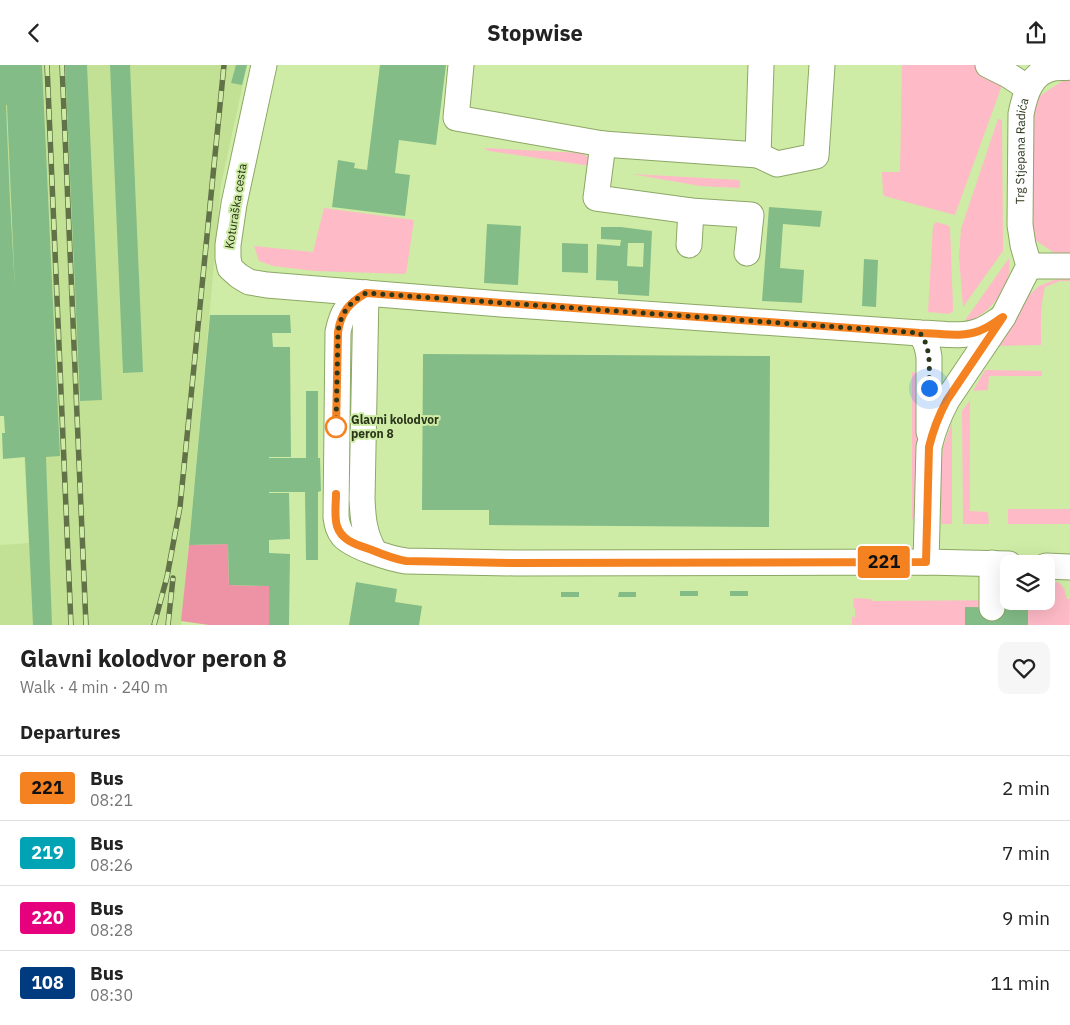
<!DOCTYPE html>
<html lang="en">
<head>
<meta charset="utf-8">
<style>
  :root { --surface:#fff; --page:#f6f6f6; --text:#222; --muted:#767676; --line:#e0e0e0 }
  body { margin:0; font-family:"IBM Plex Sans",sans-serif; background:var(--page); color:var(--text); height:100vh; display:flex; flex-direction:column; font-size:19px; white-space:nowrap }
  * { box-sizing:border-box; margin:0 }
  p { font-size:16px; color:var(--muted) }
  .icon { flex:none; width:28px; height:28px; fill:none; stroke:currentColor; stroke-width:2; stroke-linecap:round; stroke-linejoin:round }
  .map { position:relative; height:560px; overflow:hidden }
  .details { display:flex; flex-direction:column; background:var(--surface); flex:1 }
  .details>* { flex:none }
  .badge { padding:0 10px; border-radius:4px; font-size:18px; line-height:32px }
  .controls { position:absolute; left:1000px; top:490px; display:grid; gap:10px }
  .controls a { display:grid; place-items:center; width:55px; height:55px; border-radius:10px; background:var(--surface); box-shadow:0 5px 20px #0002; font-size:25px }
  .you { position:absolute; width:25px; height:25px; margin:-12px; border:4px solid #fff; border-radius:50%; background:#1a73e8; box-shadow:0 0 0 8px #1a73e833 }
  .map>.badge { position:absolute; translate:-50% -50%; box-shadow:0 0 0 2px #fff }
  h2 { padding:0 20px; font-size:19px; line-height:45px }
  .round { display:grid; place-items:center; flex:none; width:52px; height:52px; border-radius:10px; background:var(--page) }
  .summary { display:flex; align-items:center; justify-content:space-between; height:85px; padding:0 20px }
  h1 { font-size:24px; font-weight:700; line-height:38px }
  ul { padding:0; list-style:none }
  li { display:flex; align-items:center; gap:15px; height:65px; padding:0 20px; border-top:1px solid var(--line) }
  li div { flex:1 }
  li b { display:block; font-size:19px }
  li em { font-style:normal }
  li .badge { min-width:55px; font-weight:700; text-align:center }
  header { display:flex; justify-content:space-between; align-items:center; height:65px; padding:0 20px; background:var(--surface); font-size:22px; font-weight:700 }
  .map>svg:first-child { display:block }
</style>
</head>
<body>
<header><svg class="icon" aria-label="back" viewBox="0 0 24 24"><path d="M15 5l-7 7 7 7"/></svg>Stopwise<svg class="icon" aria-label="share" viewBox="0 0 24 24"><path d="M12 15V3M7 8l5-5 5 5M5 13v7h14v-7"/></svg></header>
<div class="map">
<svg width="1070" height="560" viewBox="0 0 1070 560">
  <rect width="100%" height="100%" fill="#cfeca6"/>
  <path fill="#c3e195" d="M 4,0 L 247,0 L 221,120 L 189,480 L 181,560 L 0,560 L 0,480 L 29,478 L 10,135 Z"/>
  <path fill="#febac7" d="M 902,0 L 1001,0 L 1001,23 L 955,150 L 884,131 L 883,128 L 882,107 L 900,107 Z
    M 1064,15 L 1070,15 L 1070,190 L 1059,191 L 1035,175 L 1026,156 L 1027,50 L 1035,34 Z
    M 998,54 L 1002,55 L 1003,186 L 963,242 L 959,192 L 961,164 Z
    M 484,83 L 582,88 L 589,93 L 591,101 L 489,86 Z
    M 632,109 L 740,115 L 740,123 L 700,121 Z
    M 324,143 L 414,155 L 406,209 L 315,206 L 273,201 L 259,196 L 254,181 L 313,187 Z
    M 936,157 L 947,160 L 950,162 L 953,242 L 953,246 L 949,249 L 928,247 L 933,161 Z
    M 1009,193 C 1009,198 1010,203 1009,208 C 1004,230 987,250 967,257 L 966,254 Z
    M 1059,213 L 1070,213 L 1070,216 L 1060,216 L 1045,222 C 1040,241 1041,260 1041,280 L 999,281 L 1029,230 L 1039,221 Z
    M 985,305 L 1042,306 L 1042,311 L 989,311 L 988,325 L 973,326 Z
    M 912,307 L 917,308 L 922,311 L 915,455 L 912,454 Z
    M 970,335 L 970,446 L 988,447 L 989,459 L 963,459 L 962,346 Z
    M 952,357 L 952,459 L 941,459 L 941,404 L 943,382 Z
    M 1008,444 L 1070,444 L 1070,459 L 1008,459 Z
    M 1058,517 L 1064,523 L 1067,534 L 1070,534 L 1069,560 L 852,560 L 852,551 L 855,553 L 855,544 L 853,542 L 854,533 L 871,534 L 872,536 L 1009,535 L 1009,536 L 1046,536 L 1046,518 Z"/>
  <path fill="#ee93a6" d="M 228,479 L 229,520 L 269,521 L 269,560 L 209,560 L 181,556 L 189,480 Z"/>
  <path fill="#83bc87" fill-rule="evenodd" d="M 0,0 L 42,0 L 60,391 L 46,392 L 52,560 L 33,560 L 25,392 L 3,394 L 2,368 L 5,368 L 4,351 L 0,351 ZM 6,40 L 7,40 L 15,225 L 10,135 Z
    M 65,0 L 87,0 L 102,335 L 80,336 Z
    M 110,0 L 130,0 L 143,307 L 123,308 Z
    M 236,0 L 247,0 L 242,20 L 231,18 Z
    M 380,0 L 446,0 L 436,80 L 399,75 L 395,108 L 410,110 L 405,151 L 332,142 L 338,95 L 355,98 L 354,103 L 367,105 Z
    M 769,142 L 822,146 L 820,162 L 783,159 L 780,203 L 804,205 L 802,238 L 762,236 Z
    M 487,159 L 521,161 L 518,220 L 484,218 Z
    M 601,162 L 621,162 L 652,166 L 649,231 L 618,229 L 618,216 L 596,215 L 597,179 L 620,181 L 621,175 L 601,174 ZM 628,178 L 644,178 L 643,202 L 627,201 Z
    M 562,178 L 588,179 L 588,208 L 562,207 Z
    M 864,194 L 878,195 L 876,242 L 862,241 Z
    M 210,250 L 290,250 L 291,268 L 272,268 L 273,282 L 290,282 L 291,392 L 269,392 L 269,393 L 306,393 L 306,326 L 318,326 L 318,393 L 320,393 L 321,426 L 318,427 L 318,495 L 306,495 L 305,427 L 269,427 L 269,428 L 289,428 L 290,474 L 269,475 L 269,488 L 290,489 L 289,560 L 269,560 L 269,521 L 229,520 L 228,479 L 189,480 Z
    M 423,289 L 770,291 L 769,462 L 489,460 L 489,445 L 422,445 Z
    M 356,517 L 397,524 L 395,537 L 422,541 L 419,560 L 349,560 Z
    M 680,526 L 698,526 L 698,531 L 680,531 Z
    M 730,526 L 748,526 L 748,531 L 730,531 Z
    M 561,527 L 579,527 L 579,532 L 561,532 Z
    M 619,527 L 636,527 L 636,532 L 618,532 Z
    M 965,542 L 1028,543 L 1028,560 L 965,560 Z"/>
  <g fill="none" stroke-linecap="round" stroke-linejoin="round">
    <defs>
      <g id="minor">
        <path d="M 264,0 L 234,139 L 228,180 L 228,193 L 230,203 L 239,211 L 249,217 L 267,220 L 501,239 L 920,268 C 939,268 962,273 979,266 C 988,263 995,257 1003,252"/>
        <path d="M 461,0 L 456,53 L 603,79 L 758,90"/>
        <path d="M 761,0 L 758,90 L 777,99 L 816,91 L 822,0"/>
        <path d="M 988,0 L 1008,10 L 1028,23"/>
        <path d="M 603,79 L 596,133 L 691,146 L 751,150 L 747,188"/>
        <path d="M 689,180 L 691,146"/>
        <path d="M 1029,201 L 1070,201"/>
        <path d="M 366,228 C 348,238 342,247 338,267 L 336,452 C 337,459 338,465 343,471 C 353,482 391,494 406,496 L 515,498 L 926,497 L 1009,499"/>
        <path d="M 366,228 L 362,434 C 363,454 364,468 374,486"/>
        <path d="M 920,268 C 926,276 928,283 929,292 L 929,367"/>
        <path id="s1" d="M 926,497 L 929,382 C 933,365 939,350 947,335 L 1003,252 L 1029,201 L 1023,180 L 1020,160 L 1021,49 C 1025,29 1031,7 1054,3 C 1059,2 1065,3 1070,2"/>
        <path d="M 1046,501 L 1070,502"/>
        <path d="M 992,543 L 992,498"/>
      </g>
    </defs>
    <use href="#minor" stroke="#8ca765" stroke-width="27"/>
    <use href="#minor" stroke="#fff" stroke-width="25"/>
    <defs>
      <path id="rail" d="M 47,0 L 71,560
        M 62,0 L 86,560
        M 154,560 L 167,512 L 180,442 L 224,0
        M 168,560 L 173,513"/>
    </defs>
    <use href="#rail" stroke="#617248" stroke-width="5.5"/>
    <use href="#rail" stroke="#cfeca6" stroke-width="4" stroke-dasharray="11" stroke-linecap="butt"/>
  </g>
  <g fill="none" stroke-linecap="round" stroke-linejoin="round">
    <defs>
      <path id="line" d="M 336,429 C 336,440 334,451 337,461 C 342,477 359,480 372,485 C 384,490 394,494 406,496 L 514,498 L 926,497 L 929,382 C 933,365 939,350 947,335 L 1003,252 C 995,257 988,263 979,266 C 962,273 939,268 920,268 L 366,228 C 349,238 341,247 338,267 L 336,362"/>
    </defs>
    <use href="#line" stroke="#fff" stroke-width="11"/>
    <use href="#line" stroke="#f58220" stroke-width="8"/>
    <path stroke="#2a351a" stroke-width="5" stroke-dasharray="0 9" d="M 336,362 L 338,267 C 341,247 349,238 366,228 L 920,268 C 932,284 929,304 929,323"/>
  </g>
  <circle fill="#fff" stroke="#f58220" stroke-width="2.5" cx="336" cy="362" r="10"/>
  <g text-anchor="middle" stroke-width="4" stroke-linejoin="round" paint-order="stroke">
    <g font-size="12" fill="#2a351a" stroke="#cfeca6">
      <text dy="4" stroke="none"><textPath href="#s1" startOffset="439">Trg Stjepana Radića</textPath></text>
      <text transform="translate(236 141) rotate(-81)" y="4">Koturaška cesta</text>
    </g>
    <g font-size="12" font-weight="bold" fill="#2a351a" stroke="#cfeca6" text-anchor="start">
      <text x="351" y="359">Glavni kolodvor<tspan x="351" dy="14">peron 8</tspan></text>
    </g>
  </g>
</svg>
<div class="controls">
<a><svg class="icon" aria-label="layers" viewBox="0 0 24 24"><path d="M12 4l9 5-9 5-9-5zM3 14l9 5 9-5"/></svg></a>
</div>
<div class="you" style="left:929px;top:323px"></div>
<b class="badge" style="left:884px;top:497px;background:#f58220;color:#111">221</b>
</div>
<section class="details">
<div class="summary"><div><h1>Glavni kolodvor peron 8</h1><p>Walk · 4 min · 240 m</p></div><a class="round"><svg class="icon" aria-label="heart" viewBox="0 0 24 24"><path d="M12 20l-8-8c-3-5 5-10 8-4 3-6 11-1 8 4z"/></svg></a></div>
<h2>Departures</h2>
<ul>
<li><span class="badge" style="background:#f58220;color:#111">221</span><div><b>Bus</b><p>08:21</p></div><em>2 min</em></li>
<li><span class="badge" style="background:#00a3b4;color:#fff">219</span><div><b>Bus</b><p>08:26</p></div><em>7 min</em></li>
<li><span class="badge" style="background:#e6007e;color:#fff">220</span><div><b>Bus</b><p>08:28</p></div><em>9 min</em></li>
<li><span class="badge" style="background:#003b80;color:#fff">108</span><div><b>Bus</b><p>08:30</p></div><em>11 min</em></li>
</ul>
</section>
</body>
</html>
